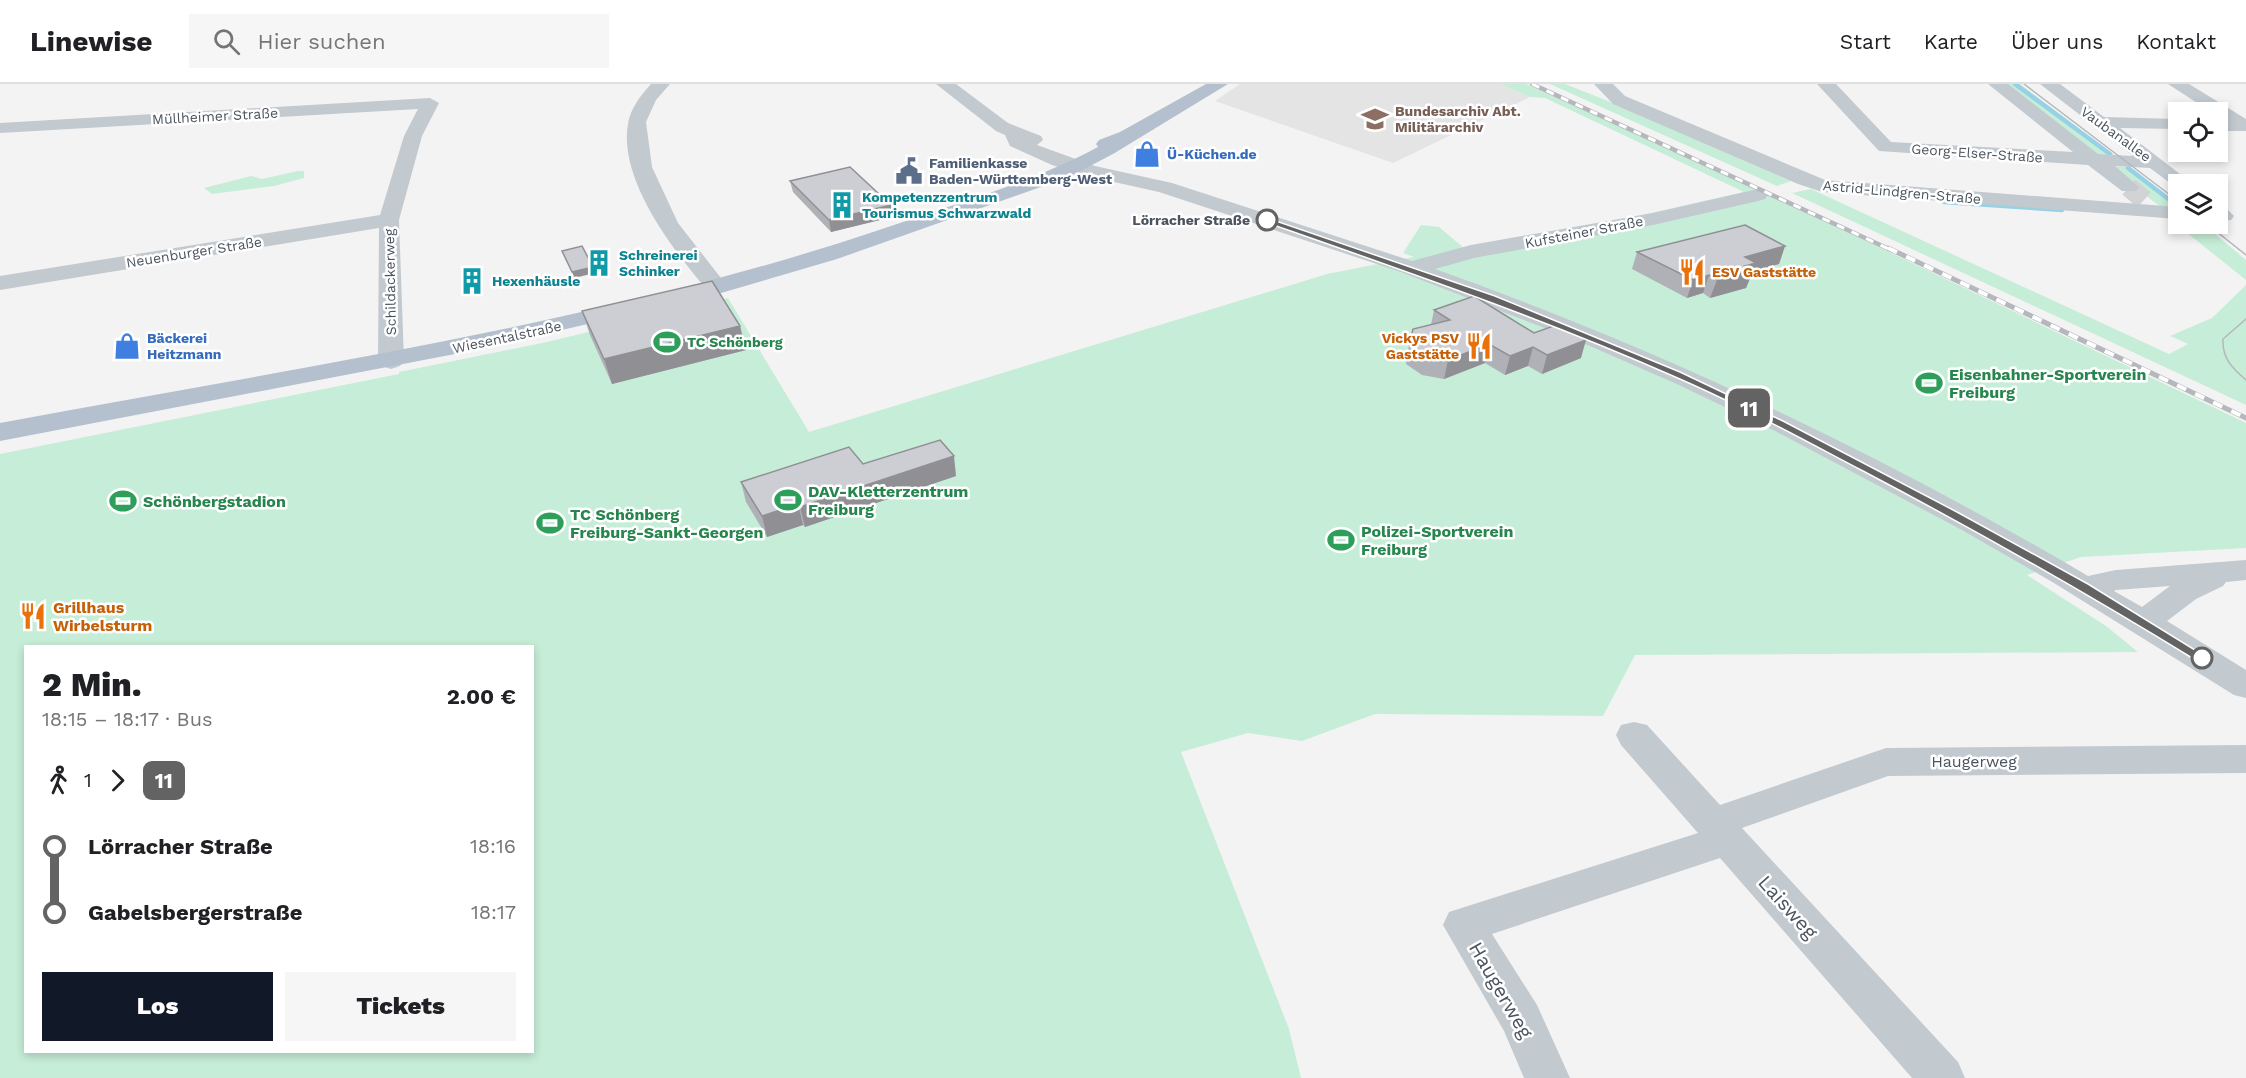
<!DOCTYPE html>
<html lang="de">
<head>
<meta charset="utf-8">
<style>
  :root { --surface:#fff; --page:#f6f6f6; --text:#202124; --muted:#757577; --line:#e0e0e0; --accent:#111827 }
  body { margin:0; font-family:"Work Sans",sans-serif; background:var(--page); color:var(--text); height:100vh; display:flex; flex-direction:column; font-size:22px; white-space:nowrap }
  * { box-sizing:border-box; margin:0 }
  p { font-size:20px; color:var(--muted) }
  .icon { flex:none; width:33px; height:33px; fill:none; stroke:currentColor; stroke-width:2; stroke-linecap:round; stroke-linejoin:round }
  .map { position:relative; flex:1; overflow:hidden }
  .side { position:absolute; left:24px; top:561px; width:510px; height:408px; display:flex; flex-direction:column; background:var(--surface); border-radius:0px; box-shadow:0 3px 9px #0003 }
  .side>* { flex:none }
  .badge { padding:0 12px; border-radius:9px; font-size:21px; line-height:39px }
  .controls { position:absolute; left:2168px; top:18px; display:grid; gap:12px }
  .controls a { display:grid; place-items:center; width:60px; height:60px; border-radius:0px; background:var(--surface); box-shadow:0 3px 9px #0003; font-size:30px }
  .map>.badge { position:absolute; translate:-50% -50%; box-shadow:0 0 0 3px #fff }
  .legs { display:flex; align-items:center; gap:9px; height:66px; padding:0 18px; font-size:20px }
  .legs p { margin-inline-start:auto }
  .overview { display:flex; align-items:center; justify-content:space-between; height:102px; padding:0 18px }
  h1 { font-size:33px; font-weight:800; line-height:45px }
  .button { display:flex; gap:12px; margin-top:auto; padding:12px 18px }
  .button a { flex:1; height:69px; border-radius:0px; background:var(--accent); color:#fff; font-size:24px; font-weight:800; line-height:69px; text-align:center }
  .button a+a { background:var(--page); color:var(--text) }
  ul { padding:0 18px; list-style:none }
  li { display:flex; align-items:center; gap:21px; height:66px; font-size:22px }
  li i { display:grid; place-items:center; width:9px; height:100%; margin:0 8px; background:currentColor }
  li i::after { content:''; width:15px; height:15px; margin:-8px; border:4px solid; border-radius:50%; background:var(--surface) }
  li p { margin-inline-start:auto }
  li:first-child i { background:linear-gradient(#0000 50%,currentColor 0) }
  li:last-child i { background:linear-gradient(currentColor 50%,#0000 0) }
  header { display:flex; align-items:center; gap:36px; box-sizing:border-box; height:84px; padding:0 30px; background:var(--surface); border-bottom:2px solid var(--line) }
  header strong { font-size:28px }
  nav { display:flex; gap:33px; margin-inline-start:auto; font-size:21px }
  .search { width:420px; height:54px; background:var(--page); display:flex; align-items:center; gap:15px; box-sizing:border-box; padding:0 21px; border-radius:0px; color:var(--muted); font-size:22px }
  .map>svg:first-child { display:block }
</style>
</head>
<body>
<header>
<strong>Linewise</strong>
<div class="search"><svg class="icon" aria-label="search" viewBox="0 0 24 24"><circle cx="10" cy="10" r="6"/><path d="M15 15l6 6"/></svg>Hier suchen</div>
<nav><a>Start</a><a>Karte</a><a>Über uns</a><a>Kontakt</a></nav>
</header>
<div class="map">
<svg width="2246" height="994" viewBox="0 0 2246 994">
  <rect width="100%" height="100%" fill="#f4f3f3"/>
  <path fill="#e5e4e4" d="M 1240,0 L 1500,0 L 1530,13 L 1393,79 L 1215,17 Z"/>
  <path fill="#c6edd7" fill-rule="evenodd" d="M 1500,0 L 1526,0 L 1687,71 L 2246,339 L 2246,464 L 2081,473 L 2027,491 L 2106,542 L 2138,568 L 1635,571 L 1603,632 L 1375,630 L 1302,657 L 1248,649 L 1181,668 L 1289,945 L 1301,994 L 0,994 L 0,370 L 399,290 L 399,288 L 547,258 L 728,214 L 809,348 L 1327,190 L 1414,173 L 1403,169 L 1421,141 L 1439,143 L 1464,164 L 1624,135 L 1744,108 L 1545,14 L 1530,13 ZM 26,562 L 532,562 L 532,968 L 26,968 Z
    M 1550,0 L 1565,0 L 1608,17 L 1791,97 L 1777,102 Z
    M 2004,0 L 2020,0 L 2119,75 L 2097,73 Z
    M 2106,82 L 2130,83 L 2178,120 L 2178,125 L 2161,123 Z
    M 298,87 L 304,87 L 304,94 L 274,102 L 212,110 L 204,104 L 251,92 L 262,95 Z
    M 1811,105 L 2169,270 L 2188,260 L 2170,252 L 2212,234 L 2246,201 L 2246,321 L 1792,109 Z
    M 2166,132 L 2178,133 L 2178,140 L 2203,140 L 2246,176 L 2246,196 Z"/>
  <g fill="none" stroke-linecap="round" stroke-linejoin="round">
    <path stroke="#97d1e6" stroke-width="4.5" d="M 2015,0 L 2110,70
      M 2128,84 L 2171,117
      M 1944,118 L 2062,126"/>
    <path stroke="#d2d3d5" stroke-width="20" stroke-dasharray="20 10" stroke-linecap="butt" d="M 2129,103 L 2144,116"/>
    <path fill="#c2c9cf" fill-rule="evenodd" d="M 651,0 L 670,0 L 656,16 L 646,38 L 652,83 L 678,139 L 728,203 L 725,208 L 709,208 C 675,169 618,96 628,40 C 630,25 641,11 651,0 Z
      M 936,0 L 956,0 L 1008,39 L 1041,52 L 1043,56 L 1037,61 L 1095,82 L 1172,99 L 1412,177 L 1471,161 L 1653,129 L 1758,105 L 1765,107 L 1768,111 L 1765,115 L 1758,117 L 1653,141 L 1474,174 L 1435,185 C 1661,265 1881,370 2088,492 L 2116,486 L 2246,476 L 2246,496 L 2226,498 L 2223,502 L 2196,515 L 2167,537 L 2246,586 L 2246,614 L 2234,611 L 2054,499 L 1962,446 L 1775,347 L 1679,301 L 1583,259 L 1401,188 L 1159,108 L 1096,94 L 1052,81 L 1010,62 L 1005,51 L 996,47 ZM 2170,502 L 2142,523 L 2114,507 L 2116,506 Z
      M 1594,0 L 1613,0 L 1625,12 L 1825,96 L 2178,123 L 2178,135 L 1822,108 L 1798,100 L 1613,20 Z
      M 1817,0 L 1836,0 L 1891,58 L 2073,68 L 1988,0 L 2008,0 L 2098,70 L 2133,72 L 2040,0 L 2060,0 L 2104,33 L 2178,35 L 2178,45 L 2120,44 L 2193,100 L 2178,100 L 2178,105 L 2150,84 L 2115,82 L 2139,103 L 2136,107 L 2122,107 L 2088,81 L 1879,67 Z
      M 2168,0 L 2189,0 L 2246,35 L 2246,47 L 2217,47 L 2217,37 L 2224,37 L 2217,32 L 2217,28 L 2211,28 Z
      M 430,14 L 439,19 L 422,52 L 399,136 L 404,277 L 400,282 L 391,285 L 382,282 L 378,277 L 379,144 L 0,206 L 0,192 L 380,131 L 404,52 L 418,25 L 0,49 L 0,39 Z
      M 2217,120 L 2224,122 L 2234,132 L 2231,136 L 2217,137 Z
      M 1634,638 L 1647,641 L 1720,721 L 1886,664 L 2246,661 L 2246,689 L 1888,692 L 1742,744 L 1958,978 L 1965,994 L 1912,994 L 1720,774 L 1492,850 L 1537,921 L 1570,994 L 1524,994 L 1504,947 L 1443,841 L 1449,828 L 1698,749 L 1621,661 L 1616,651 L 1621,641 Z"/>
    <path fill="#b5c0ce" fill-rule="evenodd" d="M 1206,0 L 1228,0 L 1113,70 L 1069,93 L 837,175 L 721,209 L 476,266 L 0,357 L 0,339 C 297,283 598,241 885,144 C 957,119 1031,99 1098,63 L 1096,60 L 1099,56 L 1120,48 Z"/>
    <path stroke="#b5b7bc" stroke-width="1.5" d="M 2024,0 L 2178,117
      M 2207,140 L 2246,171
      M 2246,235 L 2223,255 C 2222,274 2232,284 2246,296"/>
    <defs>
      <path id="rail-far1" d="M 1532,0 L 1891,166"/>
      <path id="rail" d="M 1888,164 L 2246,334"/>
    </defs>
    <use href="#rail-far1" stroke="#b5b7bc" stroke-width="4.5"/>
    <use href="#rail" stroke="#b5b7bc" stroke-width="5"/>
    <use href="#rail-far1" stroke="#fff" stroke-width="3" stroke-dasharray="8" stroke-linecap="butt"/>
    <use href="#rail" stroke="#fff" stroke-width="4" stroke-dasharray="10" stroke-linecap="butt"/>
  </g>
  <path fill="#b0b1b6" d="M 790,97 L 891,121 L 892,133 L 831,148 L 793,108 Z
    M 1785,162 L 1779,180 L 1753,187 L 1746,204 L 1710,214 L 1703,209 L 1687,214 L 1632,185 L 1637,168 Z
    M 1434,226 L 1534,249 L 1581,274 L 1542,290 L 1528,282 L 1505,291 L 1485,279 L 1444,295 L 1422,291 L 1406,280 L 1409,261 L 1431,241 Z
    M 582,227 L 740,242 L 746,266 L 612,300 L 590,251 Z
    M 863,380 L 956,392 L 805,443 L 803,441 L 767,453 L 746,418 L 741,398 Z"/>
  <path fill="#909094" d="M 891,121 L 892,133 L 831,148 L 829,136 Z
    M 1785,162 L 1779,180 L 1753,187 L 1746,204 L 1710,214 L 1717,196 L 1745,173 Z
    M 593,183 L 595,189 L 574,194 L 572,188 Z
    M 1709,191 L 1703,209 L 1687,214 L 1693,196 Z
    M 740,242 L 746,266 L 612,300 L 604,275 Z
    M 1586,256 L 1581,274 L 1542,290 L 1547,271 Z
    M 1489,260 L 1485,279 L 1444,295 L 1448,276 Z
    M 1533,263 L 1528,282 L 1505,291 L 1510,272 Z
    M 954,372 L 956,392 L 805,443 L 800,423 Z
    M 798,420 L 803,441 L 767,453 L 762,432 Z"/>
  <path fill="#cdced4" stroke="#909094" stroke-width="1.5" d="M 850,83 L 891,121 L 829,136 L 790,97 Z
    M 1745,141 L 1785,162 L 1745,173 L 1756,179 L 1745,182 L 1753,186 L 1717,196 L 1709,191 L 1693,196 L 1637,168 Z
    M 582,162 L 593,183 L 572,188 L 562,167 Z
    M 712,197 L 740,242 L 604,275 L 582,227 Z
    M 1474,212 L 1534,249 L 1559,240 L 1586,256 L 1547,271 L 1533,263 L 1510,272 L 1489,260 L 1448,276 L 1425,272 L 1409,261 L 1413,245 L 1450,236 L 1434,226 Z
    M 940,356 L 954,372 L 800,423 L 798,420 L 762,432 L 741,398 L 849,363 L 863,380 Z"/>
  <path fill="#646363" stroke="#fff" stroke-width="1.5" d="M 1267,134 L 1495,212 L 1680,288 L 1783,337 L 1957,428 L 2088,500 L 2208,574 L 2202,578 L 2197,577 C 2088,510 1977,447 1863,387 C 1800,354 1738,320 1673,292 C 1539,233 1402,186 1265,138 Z"/>
  <defs>
    <symbol id="university-bare" viewBox="-9 -9 18 18"><path d="M0-5L7-2L0 1L-7-2ZM-4 1L0 2.5L4 1V4Q0 6-4 4Z" fill="#8d6e63" stroke="#fff" stroke-width="2.5" paint-order="stroke"/></symbol>
    <symbol id="shop-bare" viewBox="-9 -9 18 18"><path d="M-5-2.5h2.3a2.7 3.5 0 0 1 5.4 0H5L5.5 6h-11ZM-1.5-2.5h3a1.5 2.3 0 0 0-3 0Z" fill="#3f7fe0" stroke="#fff" stroke-width="2.5" paint-order="stroke"/></symbol>
    <symbol id="civic-bare" viewBox="-9 -9 18 18"><path d="M-.6-6.5H3V-4.5H.6V-3L4-1V1h2V6H-6V1h2V-1L-.6-3ZM-1.2 2.5V6h2.4V2.5Z" fill="#5c6f8a" stroke="#fff" stroke-width="2.5" paint-order="stroke"/></symbol>
    <symbol id="building-bare" viewBox="-9 -9 18 18"><path d="M-4-6H4V6H1V3H-1V6H-4ZM-2.5-4.3h1.7v1.8h-1.7ZM.8-4.3h1.7v1.8H.8ZM-2.5-1h1.7V.8h-1.7ZM.8-1h1.7V.8H.8Z" fill="#0f9aa8" stroke="#fff" stroke-width="2.5" paint-order="stroke"/></symbol>
    <symbol id="restaurant-bare" viewBox="-9 -9 18 18"><path d="M-5-6h1v4h1v-4h1v4h1v-4h1v5L-1.5 .5V6h-2V.5L-5-1ZM5-6V6H3V1.5H1.5Q1.5-4 5-6Z" fill="#e8710a" stroke="#fff" stroke-width="2.5" paint-order="stroke"/></symbol>
    <symbol id="stadium-bare" viewBox="-9 -9 18 18"><path d="M0-5a6.5 5 0 1 0 0 10a6.5 5 0 1 0 0-10ZM-3.5-1.8h7v3.6h-7Z" fill="#2e9e5b" stroke="#fff" stroke-width="2.5" paint-order="stroke"/></symbol>
  </defs>
  <g fill-rule="evenodd">
    <use href="#university-bare" x="1356" y="16" width="38" height="38"/>
    <use href="#shop-bare" x="1128" y="51" width="38" height="38"/>
    <use href="#civic-bare" x="890" y="68" width="38" height="38"/>
    <use href="#building-bare" x="823" y="102" width="38" height="38"/>
    <use href="#building-bare" x="580" y="160" width="38" height="38"/>
    <use href="#restaurant-bare" x="1673" y="169" width="38" height="38"/>
    <use href="#building-bare" x="453" y="178" width="38" height="38"/>
    <use href="#stadium-bare" x="648" y="239" width="38" height="38"/>
    <use href="#shop-bare" x="108" y="243" width="38" height="38"/>
    <use href="#restaurant-bare" x="1460" y="243" width="38" height="38"/>
    <use href="#stadium-bare" x="1910" y="280" width="38" height="38"/>
    <use href="#stadium-bare" x="769" y="397" width="38" height="38"/>
    <use href="#stadium-bare" x="104" y="398" width="38" height="38"/>
    <use href="#stadium-bare" x="531" y="420" width="38" height="38"/>
    <use href="#stadium-bare" x="1322" y="437" width="38" height="38"/>
    <use href="#restaurant-bare" x="14" y="513" width="38" height="38"/>
  </g>
  <g fill="#fff" stroke="#646363" stroke-width="3">
    <circle cx="1267" cy="136" r="10"/>
    <circle cx="2202" cy="574" r="10"/>
  </g>
  <g text-anchor="middle" stroke-width="5" stroke-linejoin="round" paint-order="stroke">
    <g font-size="14" font-weight="bold" fill="#785e54" stroke="#fff" text-anchor="start">
      <text x="1395" y="32">Bundesarchiv Abt.<tspan x="1395" dy="16">Militärarchiv</tspan></text>
    </g>
    <g font-size="14" fill="#4b545e" stroke="#fff">
      <text transform="translate(215 32) rotate(-3)" y="5">Müllheimer Straße</text>
      <text transform="translate(2116 50) rotate(36)" y="5">Vaubanallee</text>
      <text transform="translate(1977 69) rotate(4)" y="5">Georg-Elser-Straße</text>
      <text transform="translate(1902 108) rotate(5)" y="5">Astrid-Lindgren-Straße</text>
      <text transform="translate(1584 148) rotate(-11)" y="5">Kufsteiner Straße</text>
      <text transform="translate(194 168) rotate(-9)" y="5">Neuenburger Straße</text>
      <text transform="translate(390 198) rotate(-91)" y="5">Schildackerweg</text>
      <text transform="translate(507 253) rotate(-12)" y="5">Wiesentalstraße</text>
    </g>
    <g font-size="14" font-weight="bold" fill="#366cbe" stroke="#fff" text-anchor="start">
      <text x="1167" y="75">Ü-Küchen.de</text>
      <text x="147" y="259">Bäckerei<tspan x="147" dy="16">Heitzmann</tspan></text>
    </g>
    <g font-size="14" font-weight="bold" fill="#4e5e75" stroke="#fff" text-anchor="start">
      <text x="929" y="84">Familienkasse<tspan x="929" dy="16">Baden-Württemberg-West</tspan></text>
    </g>
    <g font-size="14" font-weight="bold" fill="#0d838f" stroke="#fff" text-anchor="start">
      <text x="862" y="118">Kompetenzzentrum<tspan x="862" dy="16">Tourismus Schwarzwald</tspan></text>
      <text x="619" y="176">Schreinerei<tspan x="619" dy="16">Schinker</tspan></text>
      <text x="492" y="202">Hexenhäusle</text>
    </g>
    <g font-size="14" font-weight="bold" fill="#4b545e" stroke="#fff" text-anchor="end">
      <text x="1250" y="141">Lörracher Straße</text>
    </g>
    <g font-size="14" font-weight="bold" fill="#c56008" stroke="#fff" text-anchor="start">
      <text x="1712" y="193">ESV Gaststätte</text>
      <text x="1459" y="259" text-anchor="end">Vickys PSV<tspan x="1459" dy="16">Gaststätte</tspan></text>
    </g>
    <g font-size="14" font-weight="bold" fill="#27864d" stroke="#fff" text-anchor="start">
      <text x="687" y="263">TC Schönberg</text>
    </g>
    <g font-size="16" font-weight="bold" fill="#27864d" stroke="#fff" text-anchor="start">
      <text x="1949" y="296">Eisenbahner-Sportverein<tspan x="1949" dy="18">Freiburg</tspan></text>
      <text x="808" y="413">DAV-Kletterzentrum<tspan x="808" dy="18">Freiburg</tspan></text>
      <text x="143" y="423">Schönbergstadion</text>
      <text x="570" y="436">TC Schönberg<tspan x="570" dy="18">Freiburg-Sankt-Georgen</tspan></text>
      <text x="1361" y="453">Polizei-Sportverein<tspan x="1361" dy="18">Freiburg</tspan></text>
    </g>
    <g font-size="16" font-weight="bold" fill="#c56008" stroke="#fff" text-anchor="start">
      <text x="53" y="529">Grillhaus<tspan x="53" dy="18">Wirbelsturm</tspan></text>
    </g>
    <g font-size="16" fill="#4b545e" stroke="#fff">
      <text x="1974" y="683">Haugerweg</text>
    </g>
    <g font-size="20" fill="#4b545e" stroke="#fff">
      <text transform="translate(1788 823) rotate(48)" y="7">Laisweg</text>
      <text transform="translate(1501 906) rotate(60)" y="7">Haugerweg</text>
    </g>
  </g>
</svg>
<div class="controls">
<a><svg class="icon" aria-label="locate" viewBox="0 0 24 24"><circle cx="12" cy="12" r="6"/><path d="M12 2v4M12 18v4M2 12h4M18 12h4"/></svg></a>
<a><svg class="icon" aria-label="layers" viewBox="0 0 24 24"><path d="M12 4l9 5-9 5-9-5zM3 14l9 5 9-5"/></svg></a>
</div>
<b class="badge" style="left:1749px;top:324px;background:#646363;color:#fff">11</b>
<section class="side">
<div class="overview"><div><h1>2 Min.</h1><p>18:15 – 18:17 · Bus</p></div><b>2.00 €</b></div>
<div class="legs"><svg class="icon" aria-label="walk" viewBox="0 0 24 24"><circle cx="13" cy="4" r="2"/><path d="M13 8l-2 6 4 7M11 14l-3 7M7 12l3-4h3l4 4"/></svg>1<svg class="icon" aria-label="forward" viewBox="0 0 24 24"><path d="M9 5l7 7-7 7"/></svg><b class="badge" style="background:#646363;color:#fff">11</b></div>
<ul>
<li><i style="color:#646363"></i><b>Lörracher Straße</b><p>18:16</p></li>
<li><i style="color:#646363"></i><b>Gabelsbergerstraße</b><p>18:17</p></li>
</ul>
<div class="button"><a>Los</a><a>Tickets</a></div>
</section>
</div>
</body>
</html>
